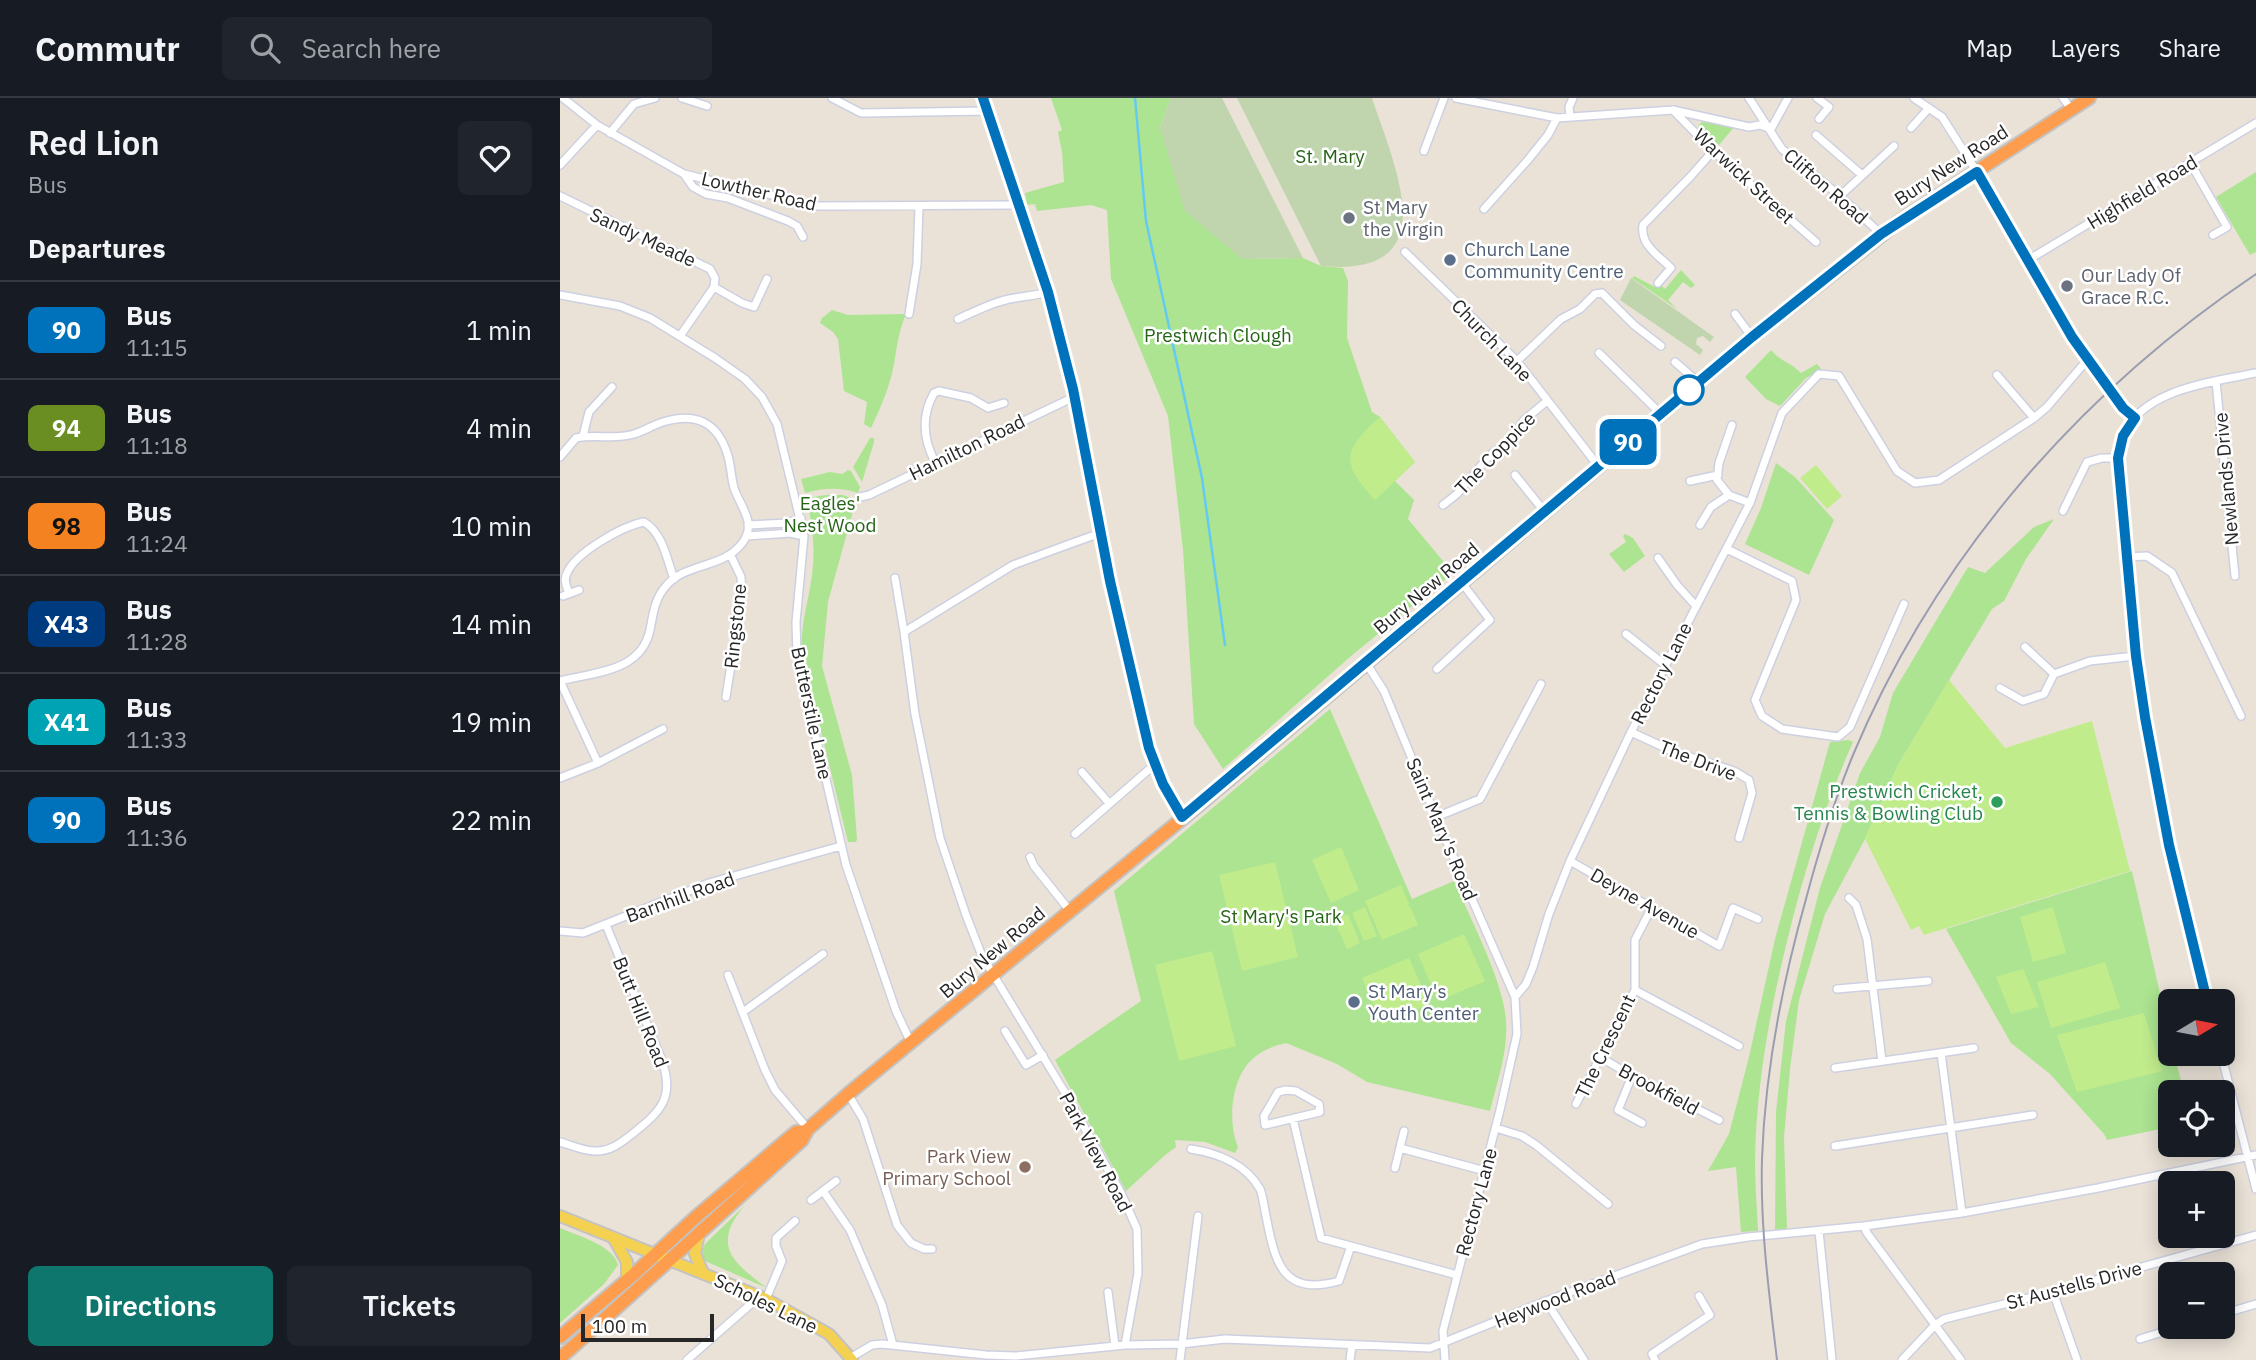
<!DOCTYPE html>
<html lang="en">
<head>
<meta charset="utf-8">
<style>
  :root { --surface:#171b24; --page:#20242c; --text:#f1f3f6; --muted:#9ea1a6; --line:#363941; --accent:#0f766e }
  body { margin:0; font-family:"IBM Plex Sans",sans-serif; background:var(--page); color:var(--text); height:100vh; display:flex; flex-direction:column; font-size:26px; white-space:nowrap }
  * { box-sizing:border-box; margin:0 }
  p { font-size:23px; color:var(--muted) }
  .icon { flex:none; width:38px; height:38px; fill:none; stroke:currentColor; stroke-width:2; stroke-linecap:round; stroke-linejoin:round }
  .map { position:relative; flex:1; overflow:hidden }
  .side { display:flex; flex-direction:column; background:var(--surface); width:560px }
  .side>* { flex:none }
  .badge { padding:0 14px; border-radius:10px; font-size:24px; line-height:46px }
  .needle { width:46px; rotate:80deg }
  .controls { position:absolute; left:1598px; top:891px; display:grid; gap:14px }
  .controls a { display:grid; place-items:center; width:77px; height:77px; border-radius:10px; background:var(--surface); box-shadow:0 4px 18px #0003; font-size:35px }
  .scale { position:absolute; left:21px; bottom:18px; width:133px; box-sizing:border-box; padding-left:7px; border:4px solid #272727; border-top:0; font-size:19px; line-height:24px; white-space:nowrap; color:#272727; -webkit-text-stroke:5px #fff; paint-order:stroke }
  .map>.badge { position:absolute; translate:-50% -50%; box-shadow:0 0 0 4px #fff }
  h2 { padding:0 28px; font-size:26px; line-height:63px }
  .round { display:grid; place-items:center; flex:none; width:74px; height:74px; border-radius:10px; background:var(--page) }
  .summary { display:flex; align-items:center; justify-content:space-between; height:119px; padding:0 28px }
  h1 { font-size:33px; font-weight:600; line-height:52px }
  .action { display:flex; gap:14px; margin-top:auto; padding:14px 28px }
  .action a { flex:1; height:80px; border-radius:10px; background:var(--accent); color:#fff; font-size:28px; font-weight:600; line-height:80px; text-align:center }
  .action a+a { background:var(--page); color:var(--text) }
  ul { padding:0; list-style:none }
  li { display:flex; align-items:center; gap:21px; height:98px; padding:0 28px; border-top:2px solid var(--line) }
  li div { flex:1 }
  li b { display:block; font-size:26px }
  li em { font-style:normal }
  li .badge { min-width:77px; font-weight:700; text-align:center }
  header { display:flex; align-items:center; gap:42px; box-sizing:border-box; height:98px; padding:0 35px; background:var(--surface); border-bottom:2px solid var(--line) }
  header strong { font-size:33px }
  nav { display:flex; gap:38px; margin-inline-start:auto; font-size:24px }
  .search { width:490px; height:63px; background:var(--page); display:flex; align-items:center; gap:18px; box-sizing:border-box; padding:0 24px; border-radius:10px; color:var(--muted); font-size:26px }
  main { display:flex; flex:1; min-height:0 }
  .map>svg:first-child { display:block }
</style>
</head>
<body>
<header>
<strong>Commutr</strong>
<div class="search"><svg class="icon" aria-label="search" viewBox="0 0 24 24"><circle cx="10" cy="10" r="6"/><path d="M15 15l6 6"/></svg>Search here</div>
<nav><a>Map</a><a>Layers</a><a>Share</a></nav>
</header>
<main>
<section class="side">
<div class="summary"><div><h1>Red Lion</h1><p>Bus</p></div><a class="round"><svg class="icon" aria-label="heart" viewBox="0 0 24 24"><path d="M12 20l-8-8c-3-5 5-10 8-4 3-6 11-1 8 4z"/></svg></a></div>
<h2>Departures</h2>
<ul>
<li><span class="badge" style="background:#0072bc;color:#fff">90</span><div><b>Bus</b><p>11:15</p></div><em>1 min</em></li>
<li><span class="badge" style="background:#6b8e23;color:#fff">94</span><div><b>Bus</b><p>11:18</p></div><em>4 min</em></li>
<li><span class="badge" style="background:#f58220;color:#111">98</span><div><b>Bus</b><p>11:24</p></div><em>10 min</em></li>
<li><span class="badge" style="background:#003b80;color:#fff">X43</span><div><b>Bus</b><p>11:28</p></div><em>14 min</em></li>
<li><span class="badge" style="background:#00a3b4;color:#fff">X41</span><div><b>Bus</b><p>11:33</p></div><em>19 min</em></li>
<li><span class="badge" style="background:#0072bc;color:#fff">90</span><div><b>Bus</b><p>11:36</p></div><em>22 min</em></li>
</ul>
<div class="action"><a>Directions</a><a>Tickets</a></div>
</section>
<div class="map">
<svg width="1696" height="1262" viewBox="0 0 1696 1262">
  <rect width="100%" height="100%" fill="#eae2d7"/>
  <path fill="#ace491" d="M 491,0 L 611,0 L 600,30 L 682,161 L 743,160 L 761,168 L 783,170 L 788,183 L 787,240 L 812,314 L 820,319 L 855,364 L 835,383 L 854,402 L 848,421 L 893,475 L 791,558 L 663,671 L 634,626 L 623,452 L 608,318 L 551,181 L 547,112 L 531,107 L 477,113 L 475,106 L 467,107 L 465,95 L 504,84 L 502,54 L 498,34 L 502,32 Z
    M 1143,23 L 1175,28 L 1159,47 L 1139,31 L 1138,28 Z
    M 1696,74 L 1696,154 L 1690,157 L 1656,99 Z
    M 1121,172 L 1135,187 L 1131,190 L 1123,184 L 1108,202 L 1117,211 L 1072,180 L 1074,178 L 1095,189 L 1101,187 L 1105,191 Z
    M 272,212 L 288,217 L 346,216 C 339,232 337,248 334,266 C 330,288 321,309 311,330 L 304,326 L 307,304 L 284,293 L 278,241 L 273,234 L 260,225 L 262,220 Z
    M 1211,252 C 1220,263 1232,265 1241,275 L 1257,266 L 1262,272 L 1246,280 L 1220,308 L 1206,301 L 1185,279 Z
    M 310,340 L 314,340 L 314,344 L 302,384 L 293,369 Z
    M 1216,365 L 1235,379 L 1274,422 L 1249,477 L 1185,446 L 1201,410 Z
    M 288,372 L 291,373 L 300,389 L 298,395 C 279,389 264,390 245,395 L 241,381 L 270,374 L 282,376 Z
    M 266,397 L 283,397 L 296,402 L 268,504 L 262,568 L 292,677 L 297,741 L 296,744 L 288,744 L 242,555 C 240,521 251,498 253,467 C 255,444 251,422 247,400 Z
    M 1494,421 L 1466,461 L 1444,503 L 1432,511 L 1338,667 L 1305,741 L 1265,816 L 1239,902 L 1230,971 L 1224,1039 L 1227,1131 L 1215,1132 L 1216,1014 L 1226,923 L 1260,790 L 1300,675 L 1320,639 L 1333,595 L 1408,469 L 1425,475 L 1474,429 Z
    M 1065,436 L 1073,440 L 1085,458 L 1064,474 L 1049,456 L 1066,444 L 1063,438 Z
    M 770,611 L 852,801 L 894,783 C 910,820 945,886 946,924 C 948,954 937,984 930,1013 L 807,984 L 777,966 L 726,945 C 716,947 703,952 696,958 C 671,977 667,1022 678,1049 L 675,1055 L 645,1044 L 615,1042 L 616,1049 L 604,1058 L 566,1093 L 495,962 L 581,903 L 554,793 Z
    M 1289,642 L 1293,644 C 1260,718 1238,794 1220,873 C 1206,935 1196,999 1195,1063 C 1195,1087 1197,1110 1198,1133 L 1181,1134 L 1176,1069 L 1148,1073 L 1169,1036 L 1189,959 L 1215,841 L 1270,644 Z
    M 1572,773 L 1610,939 L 1610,956 L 1614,956 L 1624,994 L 1610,994 L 1610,1029 L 1547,1042 L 1544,1036 L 1490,976 L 1451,945 L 1386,831 Z
    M 185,1107 C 151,1147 172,1164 207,1190 L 145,1163 C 141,1157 142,1152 145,1146 Z
    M 0,1130 C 18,1138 53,1147 58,1167 L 44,1186 L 0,1225 Z"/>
  <path fill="#c0d5ae" d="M 611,0 L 662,0 L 743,160 L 682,161 L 625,113 L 600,30 Z
    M 677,0 L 812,0 C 835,70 888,180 761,168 Z
    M 1071,180 L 1154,239 L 1150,244 L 1143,238 L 1137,240 L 1136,246 L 1143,252 L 1140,257 L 1060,202 Z"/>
  <path fill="#c1ec8c" d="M 820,319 L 855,364 L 815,402 C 780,365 783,352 820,319 Z
    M 1256,367 L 1282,398 L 1267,411 L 1240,380 Z
    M 1389,582 L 1445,650 L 1532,623 L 1570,773 L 1364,837 L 1359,828 L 1351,832 L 1305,741 L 1338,667 Z
    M 781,749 L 799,792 L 771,805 L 752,762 Z
    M 715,764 L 738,859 L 682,873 L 659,777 Z
    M 841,787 L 849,806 L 846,808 L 850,808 L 858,827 L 822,842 L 814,823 L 815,821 L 813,821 L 805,803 Z
    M 805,809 L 817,838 L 804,843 L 792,815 Z
    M 1493,809 L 1506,855 L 1473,864 L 1460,819 Z
    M 788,816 L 800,845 L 787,851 L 774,822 Z
    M 904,836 L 925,883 L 878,903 L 858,856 Z
    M 652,853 L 676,948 L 619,963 L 595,867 Z
    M 849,860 L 869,906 L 822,926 L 802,880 Z
    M 1545,864 L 1560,910 L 1491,930 L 1477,884 Z
    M 1463,871 L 1479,909 L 1451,916 L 1436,879 Z
    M 1584,915 L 1602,973 L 1517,994 L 1497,937 Z"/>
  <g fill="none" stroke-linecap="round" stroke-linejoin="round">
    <path stroke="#65caf2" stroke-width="2.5" d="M 575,0 L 586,123 L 642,380 L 665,547"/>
    <defs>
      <path id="street" d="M 3,0 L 37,27 L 124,76 L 257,108 L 459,107
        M 122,0 L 147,8
        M 272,0 L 301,15 L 427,13
        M 423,0 L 488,194 L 513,291 L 550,483 L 589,650 C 596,675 607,698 622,719
        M 896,0 L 997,20 L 1113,12 L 1189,29 L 1200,27 L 1211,31
        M 1189,0 L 1222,51 L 1280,98 L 1321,136
        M 1257,0 L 1269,9 L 1259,21
        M 1354,0 L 1382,19 L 1417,74 L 1512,239 L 1563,310 L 1575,320
        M 1503,0 L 1511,11
        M 1113,12 L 1153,53 L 1256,144
        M 1010,19 L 1009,9 L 1013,0
        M 1351,30 L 1369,10
        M 1211,31 L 1228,0
        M 50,35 L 74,6 L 95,0
        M 1256,37 L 1302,77
        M 864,53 L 884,0
        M 1631,66 L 1667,129 L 1653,137
        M 0,67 L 37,27
        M 124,76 L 133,89 L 146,96 L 168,100 L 228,123 L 237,128 L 243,139
        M 0,98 L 150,171 L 155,180 L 154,189 L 120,238
        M 1280,98 L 1334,48
        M 924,111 L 967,63 L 988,37 L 997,20
        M 845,154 L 957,263 L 1039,369
        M 1468,162 L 1696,25
        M 1098,185 L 1111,170 C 1098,157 1080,147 1083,127 L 1131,78 L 1153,53
        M 154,189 L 182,205 L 194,209 L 207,181
        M 0,197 L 60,208 L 90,220 L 155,260 L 185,281 L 202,299 L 217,326 L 244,438 L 236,524 L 237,558 L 286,767 L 336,913 L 351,945
        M 349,216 L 357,166 L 359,109
        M 1175,216 L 1192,239
        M 398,221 C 416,213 435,203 455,200 C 467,198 477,197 488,194
        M 1039,255 L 1102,317
        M 957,263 L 1001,221 L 1020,211 L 1035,196 L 1042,195 L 1074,227 L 1101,248
        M 1115,264 L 1138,284
        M 1437,277 L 1474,320
        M 1656,283 L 1675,478
        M 1172,327 L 1159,365 L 1157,382 L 1169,397 L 1190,405
        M 23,338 L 29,314 L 52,289
        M 0,359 L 16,340 C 36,336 54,342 74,336 C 84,333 93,327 103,324 C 136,314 158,324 168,358 C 171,368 171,379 174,390 C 180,408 197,425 183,444 C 164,471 126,464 106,488 C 95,500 93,516 90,532 C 81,574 35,574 0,583
        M 375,364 C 363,341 361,318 374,295 L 379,293 L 411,300 L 428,310 L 444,305
        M 955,377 L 984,413
        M 1130,383 L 1158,377
        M 300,399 L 309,397 L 514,299
        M 883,407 L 897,396 L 930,357 L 951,342 L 964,322 L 987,303
        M 1503,413 L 1527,364 L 1542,360 L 1558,360
        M 188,427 L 228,425 L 241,420
        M 1140,427 L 1151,409 L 1169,397
        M 187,438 L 230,435 L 244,438
        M 541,438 L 532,438 L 507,447 L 453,467 L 344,534 L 355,616 L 380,740 L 406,817 L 422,858 L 504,993 L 561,1095 L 577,1131 L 578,1175 L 565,1247
        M 1167,451 L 1232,483 L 1236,502 L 1195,602 L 1202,618 L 1222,631 L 1278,639 L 1290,629 L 1344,506
        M 1566,459 L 1587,458 L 1612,475 L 1681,618
        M 1098,460 L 1117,487 L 1136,508
        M 335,480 L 344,534
        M 9,496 C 7,489 3,482 7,475 C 16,454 63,428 84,424 C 103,435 107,462 114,481
        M 3,498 L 19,492
        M 1066,536 L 1105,567
        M 1465,549 L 1494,576
        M 806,565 L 824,593 L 876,719 L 955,899 L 957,936 L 940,1012 L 883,1233 L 885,1262
        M 877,571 L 930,522 L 902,485
        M 0,583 L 38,665 L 103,631
        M 1440,590 L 1463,603 L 1484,596 L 1494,576 L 1530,563 L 1575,558
        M 166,599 L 182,497 L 181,479 L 171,458
        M 1071,634 L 1112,653 L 1174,673 L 1189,682 L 1192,695 L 1179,740
        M 522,674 L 549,705
        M 0,680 L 38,665
        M 876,719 L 920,701 L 981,586
        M 515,736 L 594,667
        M 470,759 L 474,768 L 510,813
        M 1010,763 L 1159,848 L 1173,810 L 1198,821
        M 1289,800 L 1296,807 L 1307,841 L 1322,963
        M 0,833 L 23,835 L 149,785 L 281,748
        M 168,877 L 205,972 L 215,992 L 248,1031
        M 1277,891 L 1368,883
        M 1075,892 L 1179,948
        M 955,899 L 966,886 L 973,869 L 989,816 L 1010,763 L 1071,634 L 1190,405 L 1222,315 L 1259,276 L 1279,278 L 1337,373 L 1355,385 L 1379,382 L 1474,320 L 1487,309 L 1528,261
        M 1647,903 L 1593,666 L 1575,558 L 1558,360 C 1560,353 1560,345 1563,338 C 1582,291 1652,284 1696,275
        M 183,914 L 263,856
        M 445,933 L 466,967 L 483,957
        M 1381,955 L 1402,1115
        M 1661,956 L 1696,1091
        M 1040,959 L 1072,978 L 1159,1022
        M 1275,970 L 1414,950
        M 1072,978 L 1058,1012 L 1082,1025
        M 726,992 L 736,993 L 759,1006 L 760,1014 L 705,1027 L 704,1018 L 718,994 Z
        M 288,996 L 303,1021 L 337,1127 L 351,1145 L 364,1151 L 372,1151
        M 1016,1006 L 1075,892 L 1075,842 L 1092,809
        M 733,1021 L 761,1140 L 897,1177
        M 936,1030 L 962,1038 L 976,1047 L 1048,1106
        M 0,1044 C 11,1047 25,1054 37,1053 C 51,1053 60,1045 71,1037 C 101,1013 116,1000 101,960 L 46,827
        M 1275,1048 L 1473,1017
        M 840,1050 L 925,1073
        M 631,1051 C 657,1055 686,1066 700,1091 C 703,1098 704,1109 706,1118 C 715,1164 722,1199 779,1183 L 791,1148
        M 835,1070 L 844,1033
        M 263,1093 L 290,1132 L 322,1207 L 333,1247
        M 251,1102 L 276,1083
        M 1304,1128 L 1307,1135 L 1401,1262
        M 1259,1133 L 1272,1262
        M 548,1194 L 555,1248
        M 1493,1194 L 1517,1262
        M 206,1201 L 222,1163 L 216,1148 L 216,1140 L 235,1123
        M 986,1203 L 1024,1262
        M 1662,1216 L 1696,1206
        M 1580,1241 L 1622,1228
        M 290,1260 L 312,1247 L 322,1246 L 426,1257 L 455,1258 L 565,1247 L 621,1246 L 665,1241 L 870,1250 L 986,1203 L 1142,1146 L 1188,1139 L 1304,1128 L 1402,1115 L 1538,1090 L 1696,1057
        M 127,1262 L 192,1205 L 196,1197
        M 620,1262 L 638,1118
        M 790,1262 L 792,1247
        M 1095,1262 L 1092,1256 L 1150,1217 L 1139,1198
        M 1342,1262 L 1375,1227 L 1384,1221 L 1493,1194 L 1696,1137"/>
      <path id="primary" d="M 0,1118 L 206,1201 L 269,1236 L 292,1262
        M 139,1135 L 135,1156 L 143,1175
        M 54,1141 L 67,1164 L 67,1182"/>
      <path id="highway" d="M 0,1239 L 73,1177 L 137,1118 L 236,1034 L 246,1033
        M 0,1260 C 82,1188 161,1115 242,1042 L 248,1031 L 288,996 L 640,706 L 1192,239 L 1337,125 L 1529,0"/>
    </defs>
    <use href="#street" stroke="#cdd0e1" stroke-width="10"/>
    <use href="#primary" stroke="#c3c3c3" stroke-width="14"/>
    <use href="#highway" stroke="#c3c3c3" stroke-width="16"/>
    <use href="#street" stroke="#fff" stroke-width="7"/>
    <use href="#primary" stroke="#f5d152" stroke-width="10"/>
    <use href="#highway" stroke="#ff9d4e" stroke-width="12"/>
    <path stroke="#9a9db2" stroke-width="2" d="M 1217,1262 C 1209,1195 1200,1128 1202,1061 C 1205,973 1222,886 1246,801 C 1259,752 1274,703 1293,657 C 1376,459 1519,295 1696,176"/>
  </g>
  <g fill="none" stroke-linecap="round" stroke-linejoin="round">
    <defs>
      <path id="line" d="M 423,0 L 488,194 L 513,291 L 550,483 L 589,650 L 603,686 L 622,719 L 1192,239 L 1321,136 L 1417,74 L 1512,239 L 1563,310 L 1575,320 L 1563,338 L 1558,360 L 1576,558 L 1585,619 L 1609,747 L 1647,903"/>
    </defs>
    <use href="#line" stroke="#fff" stroke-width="16"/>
    <use href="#line" stroke="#0072bc" stroke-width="10"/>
  </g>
  <g fill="#6b7280" stroke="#fff" stroke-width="2.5">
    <circle cx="789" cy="120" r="7"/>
    <circle cx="1507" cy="188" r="7"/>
  </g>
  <g fill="#5c6f8a" stroke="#fff" stroke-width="2.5">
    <circle cx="890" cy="162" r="7"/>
    <circle cx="794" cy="904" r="7"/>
  </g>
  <circle fill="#fff" stroke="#0072bc" stroke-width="3.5" cx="1129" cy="292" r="14"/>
  <circle fill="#2e9e5b" stroke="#fff" stroke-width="2.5" cx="1437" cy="704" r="7"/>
  <circle fill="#8d6e63" stroke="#fff" stroke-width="2.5" cx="465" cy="1069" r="7"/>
  <g text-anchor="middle" stroke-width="5" stroke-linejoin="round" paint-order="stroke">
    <g font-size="19" fill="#256416" stroke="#fff">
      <text x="770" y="65">St. Mary</text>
      <text x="658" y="244">Prestwich Clough</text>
      <text x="270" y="412">Eagles'<tspan x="270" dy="22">Nest Wood</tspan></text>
      <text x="721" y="825">St Mary's Park</text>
    </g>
    <g font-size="19" fill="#272727" stroke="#fff">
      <text transform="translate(1391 67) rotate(-33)" y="7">Bury New Road</text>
      <text transform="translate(1184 78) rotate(43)" y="7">Warwick Street</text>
      <text transform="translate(1266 88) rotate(41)" y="7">Clifton Road</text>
      <text transform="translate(199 93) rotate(13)" y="7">Lowther Road</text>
      <text transform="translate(1582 94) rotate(-31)" y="7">Highfield Road</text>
      <text transform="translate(83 139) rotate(25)" y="7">Sandy Meade</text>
      <text transform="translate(932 242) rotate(46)" y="7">Church Lane</text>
      <text transform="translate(407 349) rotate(-26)" y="7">Hamilton Road</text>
      <text transform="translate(935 355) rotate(-46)" y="7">The Coppice</text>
      <text transform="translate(1666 381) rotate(-95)" y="7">Newlands Drive</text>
      <text transform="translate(866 490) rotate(-40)" y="7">Bury New Road</text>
      <text transform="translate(175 528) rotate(-84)" y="7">Ringstone</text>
      <text transform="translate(1101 575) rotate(-63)" y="7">Rectory Lane</text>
      <text transform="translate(252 615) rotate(78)" y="7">Butterstile Lane</text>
      <text transform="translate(1138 662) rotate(21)" y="7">The Drive</text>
      <text transform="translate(882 731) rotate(67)" y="7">Saint Mary's Road</text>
      <text transform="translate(120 799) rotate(-20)" y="7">Barnhill Road</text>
      <text transform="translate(1085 805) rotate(30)" y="7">Deyne Avenue</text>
      <text transform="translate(432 854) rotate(-40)" y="7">Bury New Road</text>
      <text transform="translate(81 914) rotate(68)" y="7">Butt Hill Road</text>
      <text transform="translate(1045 948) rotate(-64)" y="7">The Crescent</text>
      <text transform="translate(1099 991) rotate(28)" y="7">Brookfield</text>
      <text transform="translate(536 1054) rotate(62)" y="7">Park View Road</text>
      <text transform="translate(916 1104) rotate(-75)" y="7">Rectory Lane</text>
      <text transform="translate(1514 1187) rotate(-15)" y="7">St Austells Drive</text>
      <text transform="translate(995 1201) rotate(-21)" y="7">Heywood Road</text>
      <text transform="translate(206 1205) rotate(26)" y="7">Scholes Lane</text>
    </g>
    <g font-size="19" fill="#5b616d" stroke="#fff" text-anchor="start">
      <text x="803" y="116">St Mary<tspan x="803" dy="22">the Virgin</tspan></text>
      <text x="1521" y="184">Our Lady Of<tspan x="1521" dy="22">Grace R.C.</tspan></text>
    </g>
    <g font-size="19" fill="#4e5e75" stroke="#fff" text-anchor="start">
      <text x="904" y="158">Church Lane<tspan x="904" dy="22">Community Centre</tspan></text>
      <text x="808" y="900">St Mary's<tspan x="808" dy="22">Youth Center</tspan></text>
    </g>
    <g font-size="19" fill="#27864d" stroke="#fff" text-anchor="end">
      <text x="1423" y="700">Prestwich Cricket,<tspan x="1423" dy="22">Tennis &amp; Bowling Club</tspan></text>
    </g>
    <g font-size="19" fill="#785e54" stroke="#fff" text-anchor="end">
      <text x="451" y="1065">Park View<tspan x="451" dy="22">Primary School</tspan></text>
    </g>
  </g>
</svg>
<div class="controls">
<a><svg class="needle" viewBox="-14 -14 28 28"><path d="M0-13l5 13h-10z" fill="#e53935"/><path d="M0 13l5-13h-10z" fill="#9ea1a6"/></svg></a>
<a><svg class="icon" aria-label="locate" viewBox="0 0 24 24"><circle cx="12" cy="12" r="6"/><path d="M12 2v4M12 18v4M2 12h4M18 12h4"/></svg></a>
<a>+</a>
<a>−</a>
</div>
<div class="scale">100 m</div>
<b class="badge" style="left:1068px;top:344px;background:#0072bc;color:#fff">90</b>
</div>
</main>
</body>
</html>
